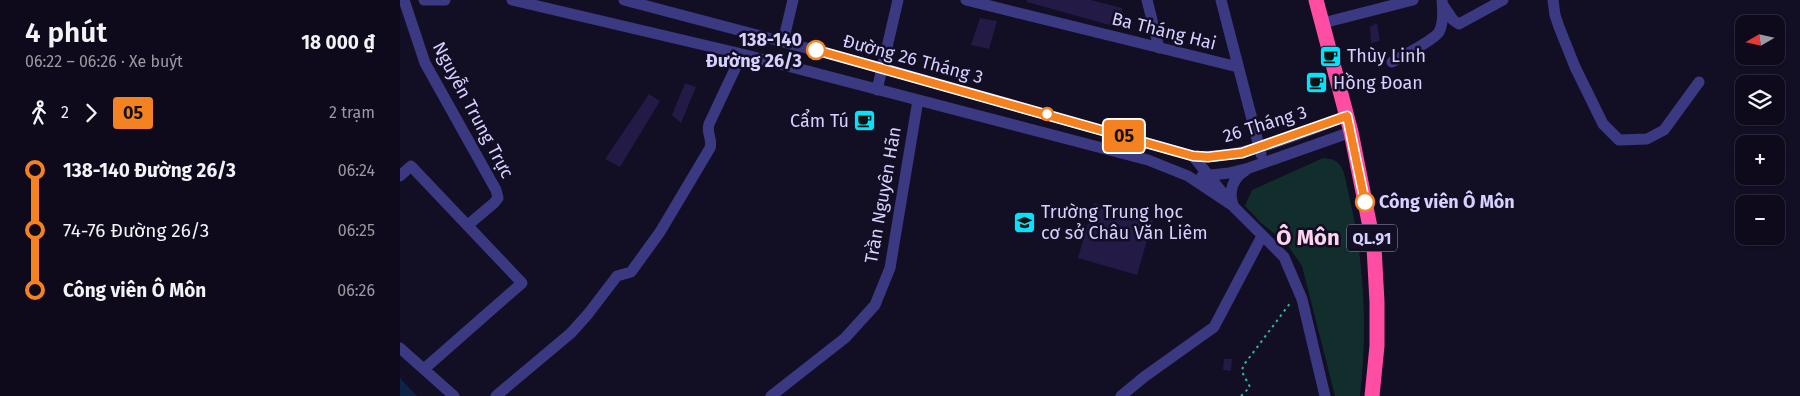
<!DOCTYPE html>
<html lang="vi">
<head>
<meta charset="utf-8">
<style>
  :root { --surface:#0e0a1b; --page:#1c1828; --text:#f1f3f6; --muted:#9b9aa3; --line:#2e2b3a }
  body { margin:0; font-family:"Fira Sans",sans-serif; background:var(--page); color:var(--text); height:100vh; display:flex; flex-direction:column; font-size:19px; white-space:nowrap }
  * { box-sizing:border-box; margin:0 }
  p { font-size:16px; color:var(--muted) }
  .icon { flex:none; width:28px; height:28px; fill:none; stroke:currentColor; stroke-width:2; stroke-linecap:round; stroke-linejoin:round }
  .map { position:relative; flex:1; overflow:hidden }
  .side { display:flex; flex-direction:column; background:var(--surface); width:400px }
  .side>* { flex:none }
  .badge { padding:0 10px; border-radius:4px; font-size:18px; line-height:32px }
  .needle { width:32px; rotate:261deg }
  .controls { position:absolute; left:1335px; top:15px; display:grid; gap:10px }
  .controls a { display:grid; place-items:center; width:50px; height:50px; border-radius:10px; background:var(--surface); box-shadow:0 1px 4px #0004,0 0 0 1px var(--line); font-size:25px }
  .map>.badge { position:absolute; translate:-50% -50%; box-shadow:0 0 0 2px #fff }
  .legs { display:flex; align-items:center; gap:8px; height:55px; padding:0 25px; font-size:16px }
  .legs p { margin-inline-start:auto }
  .headline { display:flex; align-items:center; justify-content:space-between; height:85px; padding:0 25px }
  h1 { font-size:28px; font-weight:600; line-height:38px }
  ul { padding:0 25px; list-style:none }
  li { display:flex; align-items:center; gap:18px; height:60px; font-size:19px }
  li i { display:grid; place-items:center; width:8px; height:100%; margin:0 6px; background:currentColor }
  li i::after { content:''; width:12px; height:12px; margin:-6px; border:4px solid; border-radius:50%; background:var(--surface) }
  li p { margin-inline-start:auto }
  li:first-child i { background:linear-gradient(#0000 50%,currentColor 0) }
  li:last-child i { background:linear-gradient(currentColor 50%,#0000 0) }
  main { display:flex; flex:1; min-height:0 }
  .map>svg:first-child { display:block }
</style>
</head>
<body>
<main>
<section class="side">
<div class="headline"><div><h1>4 phút</h1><p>06:22 – 06:26 · Xe buýt</p></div><b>18 000 ₫</b></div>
<div class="legs"><svg class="icon" aria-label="walk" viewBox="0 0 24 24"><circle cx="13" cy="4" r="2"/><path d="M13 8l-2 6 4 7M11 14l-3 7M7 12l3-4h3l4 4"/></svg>2<svg class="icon" aria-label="forward" viewBox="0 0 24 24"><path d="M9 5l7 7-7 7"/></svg><b class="badge" style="background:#f58220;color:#111">05</b><p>2 trạm</p></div>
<ul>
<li><i style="color:#f58220"></i><b>138-140 Đường 26/3</b><p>06:24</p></li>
<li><i style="color:#f58220"></i><span>74-76 Đường 26/3</span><p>06:25</p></li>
<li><i style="color:#f58220"></i><b>Công viên Ô Môn</b><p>06:26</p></li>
</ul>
</section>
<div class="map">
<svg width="1400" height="396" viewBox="0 0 1400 396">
  <rect width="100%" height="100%" fill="#120e24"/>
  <path fill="#112e2c" d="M 923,158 C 931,159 935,159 940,165 C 945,171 946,183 948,191 C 964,257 968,328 960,396 L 935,396 L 902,266 L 886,243 L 861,223 L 845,206 L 852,190 Z"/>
  <path fill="#0d2449" d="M 0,378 L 17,396 L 0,396 Z"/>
  <path fill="#231a45" d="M 627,0 L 691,0 L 722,8 L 720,28 L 627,2 Z
    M 580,18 L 597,21 L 589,49 L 571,45 Z
    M 977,23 L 980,41 L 971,43 L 970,27 Z
    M 285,83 L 296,87 L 281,123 L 272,115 Z
    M 249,94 L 260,101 L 220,167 L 205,159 Z
    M 694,203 L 753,220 L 737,275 L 678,258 Z
    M 824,359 L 832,359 L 831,371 L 823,370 Z"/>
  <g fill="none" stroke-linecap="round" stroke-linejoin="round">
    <path stroke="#2fb5ac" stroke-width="2" stroke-dasharray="2.5 4" stroke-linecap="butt" d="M 841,396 L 850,387 L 842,372 L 843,366 L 891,302"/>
    <path stroke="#3c3983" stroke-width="11" d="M 4,0 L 25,63 L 96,190 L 98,198 L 94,203 L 68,225
      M 24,0 L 45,0
      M 112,0 L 342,54 L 748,160 L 788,176 L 833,206
      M 224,0 L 482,68 L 793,156 C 844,160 899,133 947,116
      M 566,0 L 838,67
      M 747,0 L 759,48
      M 821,0 L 861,154
      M 1153,0 L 1155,15 L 1159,27 L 1175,67 L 1203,124 L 1219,140 L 1247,139 L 1264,130 L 1299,82
      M 1043,5 L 1053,20 L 1059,24 L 1103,0
      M 923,23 L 1013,0
      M 383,42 L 393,0
      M 992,62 C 1001,57 1034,40 1039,32 C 1044,23 1043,10 1042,0
      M 477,90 L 498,0
      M 793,156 L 833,206 L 884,257 L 902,299 L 925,396
      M 0,176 L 11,166 L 122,283 L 24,369
      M 802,176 L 829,173 L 849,168 L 951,132
      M 833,205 C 828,190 833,178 846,170
      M 0,348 L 54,396
      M 96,396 L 171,333 L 188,314 L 214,280 L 217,276 L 231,272 L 260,232 L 310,148 C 313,139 306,134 309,124 L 342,54
      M 371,396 L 445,338 L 475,305 L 490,268 L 518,100
      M 721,396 L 744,377 L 814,327 L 862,236"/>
    <path stroke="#fe4da3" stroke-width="15" d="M 916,0 L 951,132 L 974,247 L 977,302 L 977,346 L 972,396"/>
  </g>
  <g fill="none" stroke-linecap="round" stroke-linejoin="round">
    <defs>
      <path id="line-1" d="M 416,50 L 793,156 L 808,157 L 842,153 L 947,116 L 965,202"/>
    </defs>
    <use href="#line-1" stroke="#fff" stroke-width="11"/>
    <use href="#line-1" stroke="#f58220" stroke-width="8"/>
  </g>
  <defs>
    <symbol id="cafe-square" viewBox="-11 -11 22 22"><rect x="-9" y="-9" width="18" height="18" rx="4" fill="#01e4fb" stroke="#120e24"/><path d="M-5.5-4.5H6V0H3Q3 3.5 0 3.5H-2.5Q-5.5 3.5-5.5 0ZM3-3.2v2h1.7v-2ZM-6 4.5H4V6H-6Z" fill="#111"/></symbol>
    <symbol id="school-square" viewBox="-11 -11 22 22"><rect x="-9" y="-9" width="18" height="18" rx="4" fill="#01e4fb" stroke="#120e24"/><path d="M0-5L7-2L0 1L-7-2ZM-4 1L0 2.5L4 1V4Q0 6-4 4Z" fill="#111"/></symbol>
  </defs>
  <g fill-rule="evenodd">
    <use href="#cafe-square" x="918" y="44" width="25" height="25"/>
    <use href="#cafe-square" x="904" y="70" width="25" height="25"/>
    <use href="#cafe-square" x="452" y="108" width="25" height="25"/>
    <use href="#school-square" x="612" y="210" width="25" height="25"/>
  </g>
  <g fill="#fff" stroke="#f58220" stroke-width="2.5">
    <circle cx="416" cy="50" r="9"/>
    <circle cx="647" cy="114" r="6"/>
    <circle cx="965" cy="202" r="9"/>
  </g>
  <g text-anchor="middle" stroke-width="5" stroke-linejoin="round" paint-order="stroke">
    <rect fill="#120e24" stroke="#9b96bd" stroke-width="1" x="947" y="224.5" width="50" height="27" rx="4"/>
    <g font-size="16" font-weight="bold" fill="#d6d1ff">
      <text x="972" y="244">QL.91</text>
    </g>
    <g font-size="18" fill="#d6d1ff" stroke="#120e24">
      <text transform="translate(764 31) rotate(14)" y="6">Ba Tháng Hai</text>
      <text transform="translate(513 59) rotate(15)" y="6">Đường 26 Tháng 3</text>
      <text transform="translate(73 110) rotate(62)" y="6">Nguyễn Trung Trực</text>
      <text transform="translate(865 124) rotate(-17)" y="6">26 Tháng 3</text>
      <text transform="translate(483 195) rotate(-80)" y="6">Trần Nguyên Hãn</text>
    </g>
    <g font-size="18" font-weight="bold" fill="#d6d1ff" stroke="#120e24" text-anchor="end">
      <text x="402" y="46">138-140<tspan x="402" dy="21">Đường 26/3</tspan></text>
      <text x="979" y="208" text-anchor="start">Công viên Ô Môn</text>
    </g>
    <g font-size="18" fill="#d6d1ff" stroke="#120e24" text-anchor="start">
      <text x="947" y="62">Thùy Linh</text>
      <text x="933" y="89">Hồng Đoan</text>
      <text x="449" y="127" text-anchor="end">Cẩm Tú</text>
      <text x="641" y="218">Trường Trung học<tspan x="641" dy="21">cơ sở Châu Văn Liêm</tspan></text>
    </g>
    <g font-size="22" font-weight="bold" fill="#ffd3ef" stroke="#120e24">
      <text x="908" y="245">Ô Môn</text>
    </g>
  </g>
</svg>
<div class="controls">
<a><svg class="needle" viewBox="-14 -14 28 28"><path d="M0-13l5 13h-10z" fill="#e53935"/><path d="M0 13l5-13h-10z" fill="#9b9aa3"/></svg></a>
<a><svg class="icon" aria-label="layers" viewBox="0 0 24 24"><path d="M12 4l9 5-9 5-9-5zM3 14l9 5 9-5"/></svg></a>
<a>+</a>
<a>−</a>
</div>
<b class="badge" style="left:724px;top:136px;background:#f58220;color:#111">05</b>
</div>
</main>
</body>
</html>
